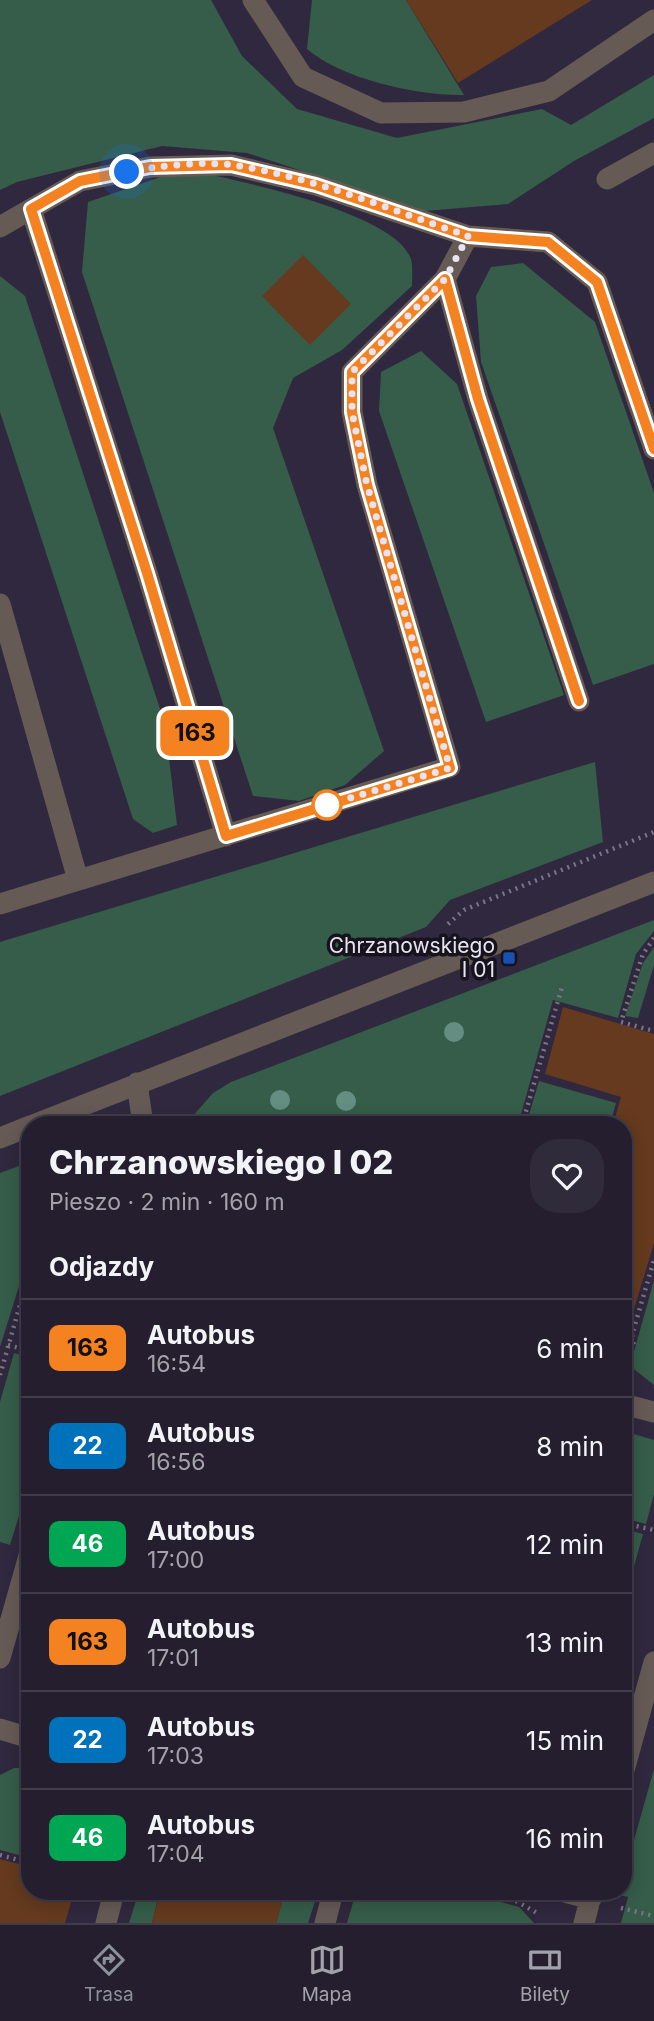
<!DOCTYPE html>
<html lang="pl">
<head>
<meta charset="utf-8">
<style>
  :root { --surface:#241e2e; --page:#302b3a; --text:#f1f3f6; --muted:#a3a2aa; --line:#413c4a; --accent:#8c9099 }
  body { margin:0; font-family:Inter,sans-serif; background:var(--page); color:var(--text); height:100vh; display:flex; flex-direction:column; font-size:26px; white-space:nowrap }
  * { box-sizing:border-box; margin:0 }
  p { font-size:23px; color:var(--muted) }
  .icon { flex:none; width:38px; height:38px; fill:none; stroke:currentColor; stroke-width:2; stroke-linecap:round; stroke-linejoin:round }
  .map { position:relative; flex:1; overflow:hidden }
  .drawer { position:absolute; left:21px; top:1116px; width:611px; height:784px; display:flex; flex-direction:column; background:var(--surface); border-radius:28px; box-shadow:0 4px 18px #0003,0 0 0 2px var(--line) }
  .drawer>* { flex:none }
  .badge { padding:0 14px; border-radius:10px; font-size:24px; line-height:46px }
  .you { position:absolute; width:35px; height:35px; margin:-18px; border:5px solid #fff; border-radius:50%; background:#1a73e8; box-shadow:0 0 0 10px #1a73e833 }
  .map>.badge { position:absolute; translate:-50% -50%; box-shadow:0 0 0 4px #fff }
  h2 { padding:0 28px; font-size:26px; line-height:63px }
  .round { display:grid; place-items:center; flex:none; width:74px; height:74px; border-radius:28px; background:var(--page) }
  .overview { display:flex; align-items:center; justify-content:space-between; height:119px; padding:0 28px }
  h1 { font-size:33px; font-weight:800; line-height:52px }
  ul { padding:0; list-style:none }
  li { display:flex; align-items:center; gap:21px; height:98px; padding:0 28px; border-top:2px solid var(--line) }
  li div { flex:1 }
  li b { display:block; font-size:26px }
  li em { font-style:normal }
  li .badge { min-width:77px; font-weight:700; text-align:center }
  .dock { display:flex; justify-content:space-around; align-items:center; height:98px; border-top:2px solid var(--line); background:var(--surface); font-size:19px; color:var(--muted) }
  .dock a { display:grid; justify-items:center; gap:4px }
  .dock .on { color:var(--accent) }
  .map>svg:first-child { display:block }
</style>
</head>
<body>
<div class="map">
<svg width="654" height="1923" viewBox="0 0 654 1923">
  <rect width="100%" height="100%" fill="#30283e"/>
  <path fill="#355d49" d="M 0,0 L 211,0 L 242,56 L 297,109 L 397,138 L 542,109 L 571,125 L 654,75 L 654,118 L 574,161 L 508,204 L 425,211 L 247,153 L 162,146 L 17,182 L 0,190 Z
    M 312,0 L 406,0 L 464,95 C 419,96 341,79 307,49 Z
    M 184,169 C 230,179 395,211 411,259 C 413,267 412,278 412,286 L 342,350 L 293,378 L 273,428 L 384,751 L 345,785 L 299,801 L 253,796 L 82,272 L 88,202 Z
    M 523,263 L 595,322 L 654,493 L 654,664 L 593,685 L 481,362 L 476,296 L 491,267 Z
    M 0,276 L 25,296 L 165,724 L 177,825 L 153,833 L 133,819 L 0,412 Z
    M 421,351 L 457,384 L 564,695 L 486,722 L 379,411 L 381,372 Z
    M 595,762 L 603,842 L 450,900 L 426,927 L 0,1096 L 0,942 Z
    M 654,920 L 654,931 L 636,954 L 618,1018 L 553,1000 L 518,1125 L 185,1125 L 213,1093 L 231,1082 Z
    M 654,947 L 654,965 L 638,1018 L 625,1016 L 643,963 Z
    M 539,1081 L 616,1103 L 610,1125 L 526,1125 Z
    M 30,1162 L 30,1251 L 0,1347 L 0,1173 Z
    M 654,1280 L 654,1385 L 630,1366 Z
    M 14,1353 L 30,1357 L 30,1480 L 10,1545 L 0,1542 L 0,1402 Z
    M 623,1431 L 654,1440 L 654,1494 L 646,1524 L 623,1518 Z
    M 623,1529 L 643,1534 L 623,1606 Z
    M 14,1768 L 30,1768 L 30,1858 L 0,1850 L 0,1775 Z
    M 654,1769 L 654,1923 L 621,1923 L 628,1897 L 619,1895 L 623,1892 L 623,1879 Z
    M 279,1892 L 318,1892 L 308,1923 L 276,1923 L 282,1903 L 277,1901 Z
    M 356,1892 L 465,1892 L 519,1907 L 534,1923 L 347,1923 Z
    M 138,1894 L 158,1898 L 152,1923 L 129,1923 Z"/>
  <path fill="#653a1e" d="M 406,0 L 592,0 L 458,83 Z
    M 303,255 L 351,304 L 310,345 L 262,296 Z
    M 563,1007 L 654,1034 L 654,1243 L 628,1329 L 623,1328 L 623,1125 L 613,1125 L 621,1097 L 545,1074 Z
    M 0,1859 L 30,1867 L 30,1892 L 74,1892 L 65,1923 L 0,1923 Z
    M 160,1892 L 242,1892 L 282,1903 L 276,1923 L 152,1923 Z"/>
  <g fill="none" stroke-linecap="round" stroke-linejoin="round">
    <path stroke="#7b7487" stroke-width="4.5" stroke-dasharray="2 5" stroke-linecap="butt" d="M 448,924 L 464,910 L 654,832
      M 654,938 L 643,954 L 621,1022 L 654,1031
      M 522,1125 L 562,987
      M 623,1332 L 632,1335
      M 8,1345 L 30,1351
      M 630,1370 L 627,1366 L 634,1341 L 632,1335 L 654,1260
      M 0,1375 L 30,1270
      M 623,1523 L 654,1530
      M 0,1855 L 30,1863
      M 482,1892 L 516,1901 L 537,1913
      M 621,1908 L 654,1916"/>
    <path stroke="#665a55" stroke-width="21" d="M 253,0 L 303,77 L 381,113 L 464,112 L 549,91 L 654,20
      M 607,179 L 654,153
      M 0,227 L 31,209
      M 445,279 L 478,399 L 579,701
      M 0,604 L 78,880
      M 226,836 L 147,573 L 31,209 L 80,181 L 150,167 L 231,165 L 316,185 L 468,236 L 548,242 L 597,282 L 654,449
      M 0,904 L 450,767 L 367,485 L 352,412 L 352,372 L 445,279 L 468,236
      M 137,1083 L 143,1125
      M 33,1125 L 654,882
      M 0,1138 L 30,1126
      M 623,1404 L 654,1412
      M 0,1658 L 30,1552
      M 0,1729 L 30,1738
      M 623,1774 L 654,1662
      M 565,1892 L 591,1899
      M 106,1923 L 114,1892
      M 325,1923 L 333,1892
      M 584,1923 L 592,1892"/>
  </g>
  <g fill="#638e81">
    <circle cx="454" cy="1032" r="10"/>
    <circle cx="280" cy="1100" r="10"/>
    <circle cx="346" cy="1101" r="10"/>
  </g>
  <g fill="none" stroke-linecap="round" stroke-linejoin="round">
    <defs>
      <path id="line" d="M 579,701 L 478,399 L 445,279 L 352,372 L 352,412 L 367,485 L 450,768 L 226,836 L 147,573 L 31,209 L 80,181 L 150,167 L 231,165 L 316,185 L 468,236 L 548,242 L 597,282 L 654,449"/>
    </defs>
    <use href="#line" stroke="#fff" stroke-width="16"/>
    <use href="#line" stroke="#f58220" stroke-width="10"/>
    <path stroke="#e7e3f1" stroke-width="7" stroke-dasharray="0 12.6" d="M 127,172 C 157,166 203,161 233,165 C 313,177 391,210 468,236 L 445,279 L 352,372 L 352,412 L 367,485 L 450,768 L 327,805"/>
  </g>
  <circle fill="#fff" stroke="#f58220" stroke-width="3.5" cx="327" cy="805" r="14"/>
  <rect fill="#1a4fb4" stroke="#16131d" stroke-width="2.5" x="502" y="951" width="14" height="14" rx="3.5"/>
  <g text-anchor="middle" stroke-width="7" stroke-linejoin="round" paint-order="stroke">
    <g font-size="21" fill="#e7e3f1" stroke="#16131d" text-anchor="end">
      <text x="495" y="953">Chrzanowskiego<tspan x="495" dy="24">I 01</tspan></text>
    </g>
  </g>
</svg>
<div class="you" style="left:127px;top:172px"></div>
<b class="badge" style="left:195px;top:733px;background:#f58220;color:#111">163</b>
<section class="drawer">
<div class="overview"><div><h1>Chrzanowskiego I 02</h1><p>Pieszo · 2 min · 160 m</p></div><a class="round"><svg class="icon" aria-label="heart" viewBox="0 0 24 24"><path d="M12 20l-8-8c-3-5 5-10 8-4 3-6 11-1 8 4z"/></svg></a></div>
<h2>Odjazdy</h2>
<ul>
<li><span class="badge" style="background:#f58220;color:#111">163</span><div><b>Autobus</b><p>16:54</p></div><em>6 min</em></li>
<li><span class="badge" style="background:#0072bc;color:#fff">22</span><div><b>Autobus</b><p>16:56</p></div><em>8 min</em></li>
<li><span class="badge" style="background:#00a651;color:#fff">46</span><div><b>Autobus</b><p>17:00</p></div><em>12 min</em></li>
<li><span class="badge" style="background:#f58220;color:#111">163</span><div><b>Autobus</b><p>17:01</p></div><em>13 min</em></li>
<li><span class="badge" style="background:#0072bc;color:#fff">22</span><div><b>Autobus</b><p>17:03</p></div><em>15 min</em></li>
<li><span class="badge" style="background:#00a651;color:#fff">46</span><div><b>Autobus</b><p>17:04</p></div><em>16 min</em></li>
</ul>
</section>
</div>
<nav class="dock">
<a class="on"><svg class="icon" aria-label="directions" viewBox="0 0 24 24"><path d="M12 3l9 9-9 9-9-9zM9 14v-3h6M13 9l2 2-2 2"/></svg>Trasa</a>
<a><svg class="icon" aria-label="map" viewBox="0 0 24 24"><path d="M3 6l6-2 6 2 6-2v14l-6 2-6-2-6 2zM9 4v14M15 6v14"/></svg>Mapa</a>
<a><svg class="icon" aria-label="tickets" viewBox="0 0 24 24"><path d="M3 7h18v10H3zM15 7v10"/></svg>Bilety</a>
</nav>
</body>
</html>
